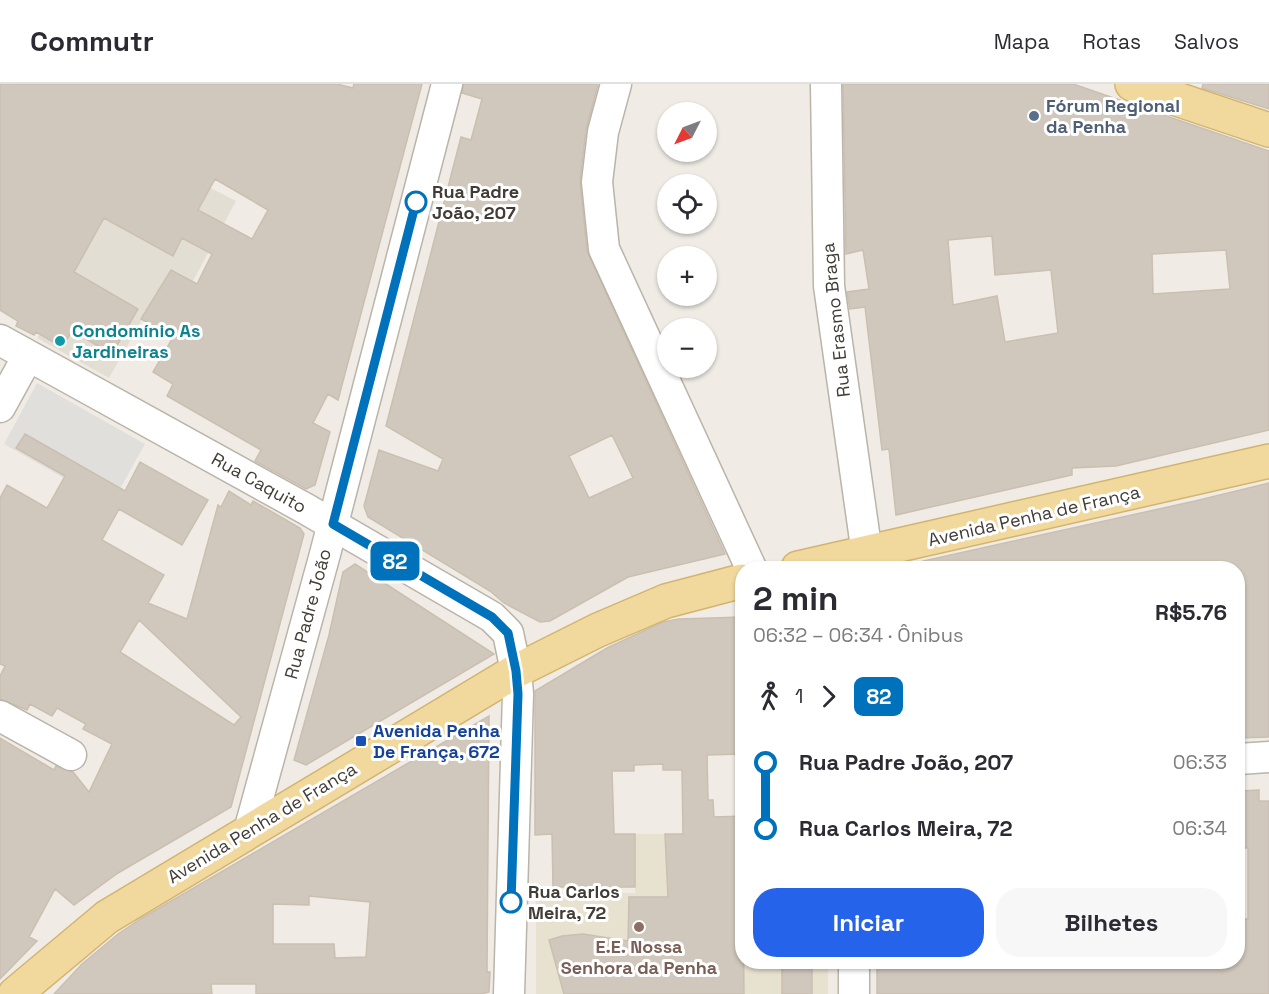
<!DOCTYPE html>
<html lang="pt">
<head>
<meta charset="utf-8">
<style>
  :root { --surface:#fff; --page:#f7f7f7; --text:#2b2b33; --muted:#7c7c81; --line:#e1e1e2; --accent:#2563eb }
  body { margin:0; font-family:"Space Grotesk",sans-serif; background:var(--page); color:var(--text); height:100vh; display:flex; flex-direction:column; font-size:22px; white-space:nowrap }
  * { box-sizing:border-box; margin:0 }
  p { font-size:20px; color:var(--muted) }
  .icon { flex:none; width:33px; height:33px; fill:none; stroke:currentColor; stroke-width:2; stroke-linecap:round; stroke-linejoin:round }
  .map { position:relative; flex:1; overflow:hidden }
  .details { position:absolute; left:735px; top:477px; width:510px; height:408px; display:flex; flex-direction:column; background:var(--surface); border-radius:24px; box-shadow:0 2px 4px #0004 }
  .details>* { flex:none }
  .badge { padding:0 12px; border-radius:9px; font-size:21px; line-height:39px }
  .needle { width:39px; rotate:228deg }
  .controls { position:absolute; left:657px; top:18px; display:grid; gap:12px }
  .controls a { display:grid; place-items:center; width:60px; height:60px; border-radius:50%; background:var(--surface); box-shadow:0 2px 4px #0004; font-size:30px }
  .map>.badge { position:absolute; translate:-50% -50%; box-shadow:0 0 0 3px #fff }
  .legs { display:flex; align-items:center; gap:9px; height:66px; padding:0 18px; font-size:20px }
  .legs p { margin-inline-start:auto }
  .overview { display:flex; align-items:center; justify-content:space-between; height:102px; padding:0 18px }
  h1 { font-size:33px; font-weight:700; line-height:45px }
  .button { display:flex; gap:12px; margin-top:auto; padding:12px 18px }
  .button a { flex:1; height:69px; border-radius:24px; background:var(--accent); color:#fff; font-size:24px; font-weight:700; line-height:69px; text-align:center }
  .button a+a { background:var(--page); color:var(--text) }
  ul { padding:0 18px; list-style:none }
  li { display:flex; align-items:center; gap:21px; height:66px; font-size:22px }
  li i { display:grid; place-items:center; width:9px; height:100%; margin:0 8px; background:currentColor }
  li i::after { content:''; width:15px; height:15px; margin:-8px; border:4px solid; border-radius:50%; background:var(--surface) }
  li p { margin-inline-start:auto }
  li:first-child i { background:linear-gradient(#0000 50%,currentColor 0) }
  li:last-child i { background:linear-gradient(currentColor 50%,#0000 0) }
  header { display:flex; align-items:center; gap:36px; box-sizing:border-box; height:84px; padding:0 30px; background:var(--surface); border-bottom:2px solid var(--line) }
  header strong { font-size:28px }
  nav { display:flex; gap:33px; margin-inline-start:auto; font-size:21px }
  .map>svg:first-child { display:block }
</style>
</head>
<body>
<header>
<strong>Commutr</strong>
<nav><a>Mapa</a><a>Rotas</a><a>Salvos</a></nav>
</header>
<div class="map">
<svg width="1269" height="910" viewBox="0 0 1269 910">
  <rect width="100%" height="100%" fill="#f0ece5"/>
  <path fill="#e3ded3" d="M 140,68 L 236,117 L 193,197 L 170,186 L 109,294 L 37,254 Z"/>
  <path fill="#e7e1d0" d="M 635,750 L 683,750 L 742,878 L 828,878 L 828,910 L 536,910 L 536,808 L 635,809 Z"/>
  <path fill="#e1dfdc" d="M 37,299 L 145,360 L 111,421 L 4,360 Z"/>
  <path fill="#d0c8bc" stroke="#cabfb0" stroke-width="1.5" fill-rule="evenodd" d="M 0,0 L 337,0 L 353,4 L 354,0 L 422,0 L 338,316 L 328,310 L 313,339 L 330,348 L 315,401 L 306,405 L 255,377 L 261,366 L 167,312 L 173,300 L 153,288 L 173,253 L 141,235 L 171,186 L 197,200 L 212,170 L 182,154 L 173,172 L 104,134 L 74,188 L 138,225 L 112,270 L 72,247 L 62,263 L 36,248 L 34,251 L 16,242 L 18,237 L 0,226 ZM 215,95 L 268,126 L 252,155 L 198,126 Z
    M 464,0 L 598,0 L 586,46 L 580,96 L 587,167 L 725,470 L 628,493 L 550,537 L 540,538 L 504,519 L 490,507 L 368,433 L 364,422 L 379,366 L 438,387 L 443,375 L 386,342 L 461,53 L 471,56 L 482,15 L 462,9 ZM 612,351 L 633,394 L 589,414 L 569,372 Z
    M 843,0 L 1073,0 L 1269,67 L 1269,346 L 1116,382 L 1072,384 L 1072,391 L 896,431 L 889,365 L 882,366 L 865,223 L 850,225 L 847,208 L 869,205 L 863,166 L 846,170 ZM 992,152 L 995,191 L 1051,186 L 1058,249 L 1005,258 L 997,212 L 953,221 L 948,156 ZM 1226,166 L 1230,205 L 1153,210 L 1152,170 Z
    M 1203,0 L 1269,0 L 1269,25 L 1202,4 Z
    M 25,350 L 125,407 L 140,378 L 208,416 L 182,461 L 119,425 L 102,456 L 164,491 L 148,519 L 187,535 L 218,421 L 221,423 L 229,407 L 251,421 L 253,417 L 300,444 L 304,450 L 231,723 L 118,789 L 74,821 L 55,805 L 29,853 L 37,857 L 0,895 L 0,654 L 54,686 L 56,682 L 73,688 L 89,708 L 112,660 L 83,645 L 86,640 L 57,624 L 52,632 L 30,620 L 27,626 L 0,615 L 0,592 L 5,582 L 0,580 L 0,414 L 7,401 L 47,424 L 65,392 L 16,364 ZM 139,536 L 241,633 L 234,641 L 120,568 Z
    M 1269,399 L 1269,653 L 1239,654 L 1238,484 L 924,484 L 923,477 L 1195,417 Z
    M 355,480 L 494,570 L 306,681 L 294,676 L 329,551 L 343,488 Z
    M 742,533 L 742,670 L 707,671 L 708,716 L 713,716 L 714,733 L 742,732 L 744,910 L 564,910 L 549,856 L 562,852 L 583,850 L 628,857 L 629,813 L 668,813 L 665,750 L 683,750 L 682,686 L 663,686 L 663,680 L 634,681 L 634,687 L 612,687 L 614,750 L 635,750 L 635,803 L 553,803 L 552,750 L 535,751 L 535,607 L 607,564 L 663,538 L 679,535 Z
    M 489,632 L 487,888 L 490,888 L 489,908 L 481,910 L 256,910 L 256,900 L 211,900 L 212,910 L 54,910 L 82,880 L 118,850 L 142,834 ZM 309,812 L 370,818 L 366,873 L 335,874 L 334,860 L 273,860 L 273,820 L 309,821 Z
    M 1259,706 L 1259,717 L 1269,717 L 1269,910 L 877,910 L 877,878 L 1147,878 L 1147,882 L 1187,882 L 1187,878 L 1238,878 L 1238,835 L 1248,835 L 1248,764 L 1242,764 L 1240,707 Z
    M 782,878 L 812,878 L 812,910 L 782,910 Z"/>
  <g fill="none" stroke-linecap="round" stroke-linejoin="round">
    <defs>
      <path id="minor" d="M 616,0 L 603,48 L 597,98 L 604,165 L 751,484
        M 826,0 L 829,202 L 867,470
        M 0,256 L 306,425 L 492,533 L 508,549 L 516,587 L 518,610 L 509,910
        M 0,323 L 28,272
        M 0,632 L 71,671
        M 1238,675 L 1269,673
        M 249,747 L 325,470 L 447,0
        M 854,878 L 854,910"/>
      <path id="major" d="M 1132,0 L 1269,46
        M 798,484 L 1269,377
        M 15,910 L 107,833 L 516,587 L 598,546 L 666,517 L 742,497"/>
    </defs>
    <use href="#minor" stroke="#bab4a9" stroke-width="33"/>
    <use href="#major" stroke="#d3b46f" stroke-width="36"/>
    <use href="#minor" stroke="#fff" stroke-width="30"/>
    <use href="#major" stroke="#f1d89d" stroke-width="33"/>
  </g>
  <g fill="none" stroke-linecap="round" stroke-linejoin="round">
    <defs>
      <path id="line-1" d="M 416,118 L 333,440 L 492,533 L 508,549 L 516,587 L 518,610 L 511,818"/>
    </defs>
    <use href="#line-1" stroke="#fff" stroke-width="14"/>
    <use href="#line-1" stroke="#0072bc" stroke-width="9"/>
  </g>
  <circle fill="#5c6f8a" stroke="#fff" stroke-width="2" cx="1034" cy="32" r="6"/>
  <g fill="#fff" stroke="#0072bc" stroke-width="3">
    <circle cx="416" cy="118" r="10"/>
    <circle cx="511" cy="818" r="10"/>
  </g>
  <circle fill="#0f9aa8" stroke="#fff" stroke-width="2" cx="60" cy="257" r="6"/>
  <rect fill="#1a4fb4" stroke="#fff" stroke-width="2" x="355" y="651" width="12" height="12" rx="3"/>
  <circle fill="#8d6e63" stroke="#fff" stroke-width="2" cx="639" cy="843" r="6"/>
  <g text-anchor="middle" stroke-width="6" stroke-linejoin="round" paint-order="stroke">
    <g font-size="18" font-weight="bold" fill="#4e5e75" stroke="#fff" text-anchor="start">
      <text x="1046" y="28">Fórum Regional<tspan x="1046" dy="21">da Penha</tspan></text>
    </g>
    <g font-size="18" font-weight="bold" fill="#413c35" stroke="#fff" text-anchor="start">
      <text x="432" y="114">Rua Padre<tspan x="432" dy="21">João, 207</tspan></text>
      <text x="528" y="814">Rua Carlos<tspan x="528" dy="21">Meira, 72</tspan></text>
    </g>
    <g font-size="18" fill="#413c35" stroke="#fff">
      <text transform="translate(836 236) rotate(-96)" y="6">Rua Erasmo Braga</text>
      <text transform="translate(259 399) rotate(29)" y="6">Rua Caquito</text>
      <text transform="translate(1034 432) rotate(-13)" y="6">Avenida Penha de França</text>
      <text transform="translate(308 530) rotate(-75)" y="6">Rua Padre João</text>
      <text transform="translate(262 739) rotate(-31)" y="6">Avenida Penha de França</text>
    </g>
    <g font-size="18" font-weight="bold" fill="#0d838f" stroke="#fff" text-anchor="start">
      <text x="72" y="253">Condomínio As<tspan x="72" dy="21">Jardineiras</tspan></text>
    </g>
    <g font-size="18" font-weight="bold" fill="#164399" stroke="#fff" text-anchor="start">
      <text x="373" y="653">Avenida Penha<tspan x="373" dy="21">De França, 672</tspan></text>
    </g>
    <g font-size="18" font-weight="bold" fill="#785e54" stroke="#fff">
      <text x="639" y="869">E.E. Nossa<tspan x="639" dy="21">Senhora da Penha</tspan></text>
    </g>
  </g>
</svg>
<div class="controls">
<a><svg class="needle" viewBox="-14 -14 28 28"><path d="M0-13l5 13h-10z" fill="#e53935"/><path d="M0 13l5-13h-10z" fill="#7c7c81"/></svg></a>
<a><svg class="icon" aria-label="locate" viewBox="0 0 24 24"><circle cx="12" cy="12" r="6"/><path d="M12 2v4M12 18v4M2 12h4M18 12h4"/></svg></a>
<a>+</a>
<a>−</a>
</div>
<b class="badge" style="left:395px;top:477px;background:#0072bc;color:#fff">82</b>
<section class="details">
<div class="overview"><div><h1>2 min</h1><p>06:32 – 06:34 · Ônibus</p></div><b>R$5.76</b></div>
<div class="legs"><svg class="icon" aria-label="walk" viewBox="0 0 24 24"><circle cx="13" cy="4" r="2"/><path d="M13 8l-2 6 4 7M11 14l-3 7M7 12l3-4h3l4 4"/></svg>1<svg class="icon" aria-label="forward" viewBox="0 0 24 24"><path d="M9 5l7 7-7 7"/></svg><b class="badge" style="background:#0072bc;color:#fff">82</b></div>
<ul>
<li><i style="color:#0072bc"></i><b>Rua Padre João, 207</b><p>06:33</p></li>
<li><i style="color:#0072bc"></i><b>Rua Carlos Meira, 72</b><p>06:34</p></li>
</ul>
<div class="button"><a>Iniciar</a><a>Bilhetes</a></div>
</section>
</div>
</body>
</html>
